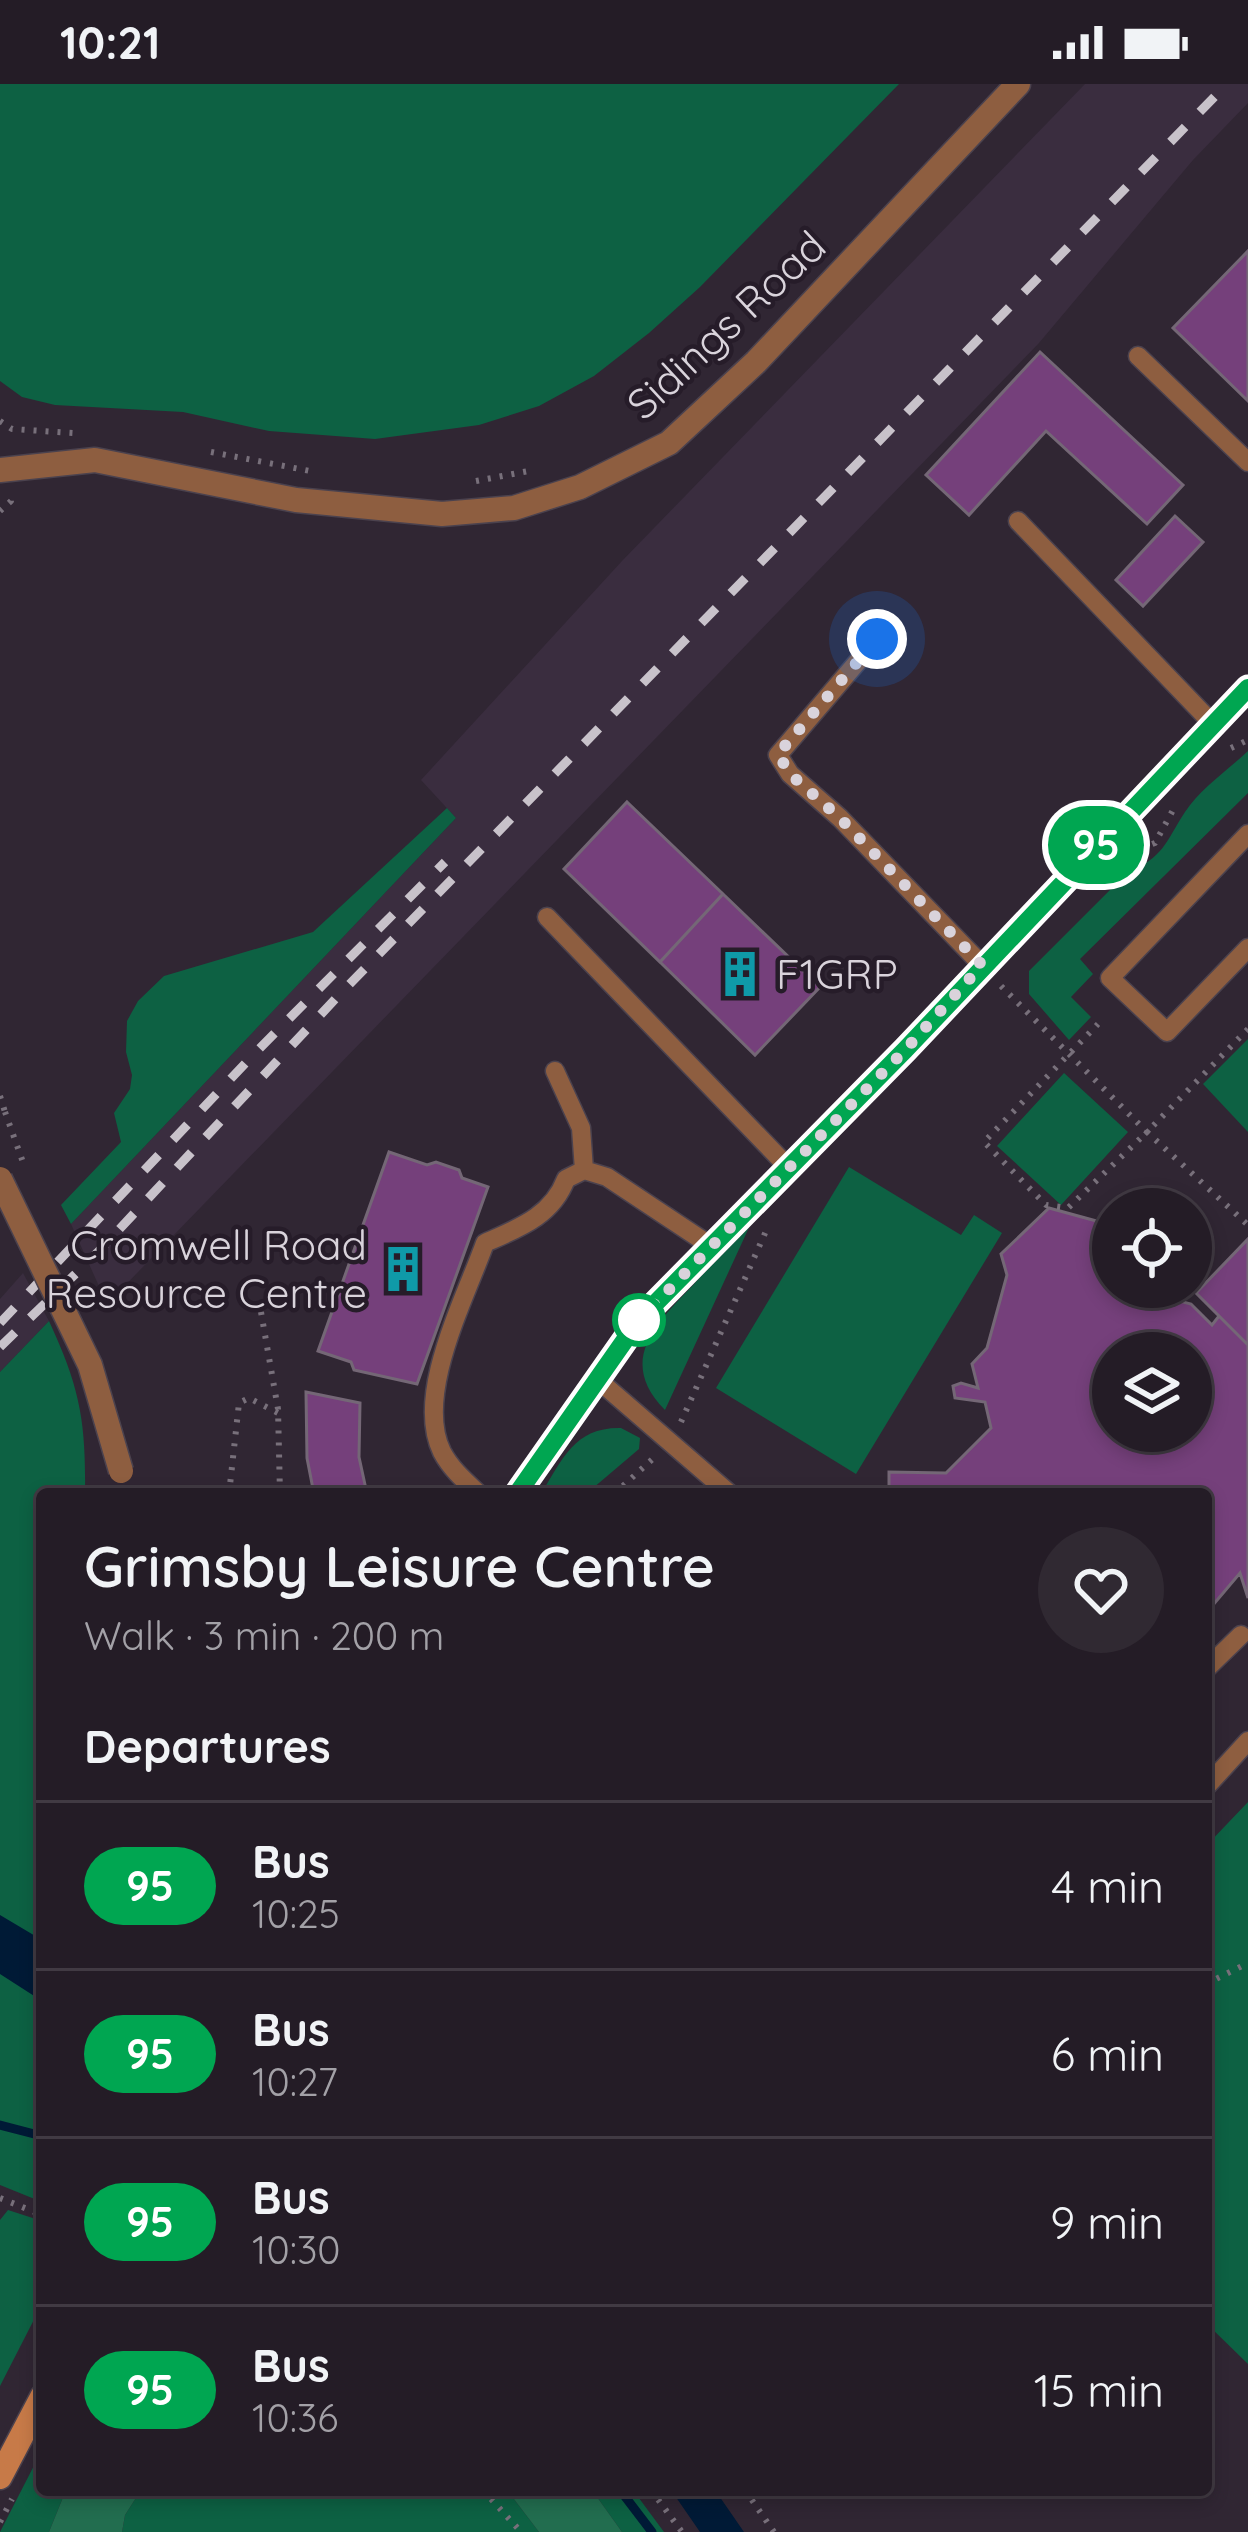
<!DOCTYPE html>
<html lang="en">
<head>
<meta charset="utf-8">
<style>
  :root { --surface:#241c26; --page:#302932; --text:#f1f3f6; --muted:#a3a1a7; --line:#413a43 }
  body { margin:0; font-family:Quicksand,sans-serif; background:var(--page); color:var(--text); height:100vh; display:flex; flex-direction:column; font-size:45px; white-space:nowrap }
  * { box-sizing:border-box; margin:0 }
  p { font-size:39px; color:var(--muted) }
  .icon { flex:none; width:66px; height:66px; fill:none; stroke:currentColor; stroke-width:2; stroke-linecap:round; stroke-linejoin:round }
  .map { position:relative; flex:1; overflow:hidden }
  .drawer { position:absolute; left:36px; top:1404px; width:1176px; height:1008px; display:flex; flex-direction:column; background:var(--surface); border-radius:12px; box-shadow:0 6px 18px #0003,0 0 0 3px var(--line) }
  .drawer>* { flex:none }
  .badge { padding:0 24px; border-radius:39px; font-size:42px; line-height:78px }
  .tools { position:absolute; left:1092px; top:1104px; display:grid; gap:24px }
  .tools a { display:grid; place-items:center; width:120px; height:120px; border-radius:50%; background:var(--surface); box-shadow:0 6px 18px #0003,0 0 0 3px var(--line); font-size:60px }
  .you { position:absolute; width:60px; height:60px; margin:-30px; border:9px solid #fff; border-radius:50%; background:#1a73e8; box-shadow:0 0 0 18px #1a73e833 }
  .map>.badge { position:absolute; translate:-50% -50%; box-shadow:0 0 0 6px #fff }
  h2 { padding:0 48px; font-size:45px; line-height:108px }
  .round { display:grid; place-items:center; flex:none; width:126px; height:126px; border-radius:63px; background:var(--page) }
  .headline { display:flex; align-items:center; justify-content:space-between; height:204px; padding:0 48px }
  h1 { font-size:57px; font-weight:600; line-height:90px }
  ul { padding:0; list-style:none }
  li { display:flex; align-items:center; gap:36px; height:168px; padding:0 48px; border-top:3px solid var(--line) }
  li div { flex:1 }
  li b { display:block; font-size:45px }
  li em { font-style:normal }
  li .badge { min-width:132px; font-weight:700; text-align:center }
  .status { display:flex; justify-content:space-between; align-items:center; height:84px; padding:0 60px; background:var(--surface); direction:ltr }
  .status svg { height:33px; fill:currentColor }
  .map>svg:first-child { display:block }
</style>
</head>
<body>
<div class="status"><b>10:21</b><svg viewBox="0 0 49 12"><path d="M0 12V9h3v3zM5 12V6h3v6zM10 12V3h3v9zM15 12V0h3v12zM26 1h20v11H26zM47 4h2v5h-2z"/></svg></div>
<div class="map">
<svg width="1248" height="2448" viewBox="0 0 1248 2448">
  <rect width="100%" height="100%" fill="#302633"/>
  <path fill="#3a2d3f" d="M 1085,0 L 1248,0 L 1248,19 L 1193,76 L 1039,259 L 107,1220 L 71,1140 L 456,734 L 421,696 L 622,477 Z
    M 23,1189 L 49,1237 L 0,1288 L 0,1215 Z"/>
  <path fill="#0d6143" d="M 0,0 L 899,0 L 700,203 L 649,249 L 594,292 L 539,322 L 479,341 L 375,355 L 269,347 L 183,328 L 55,321 L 22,313 L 0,297 Z
    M 1248,667 L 1248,709 L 1080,875 L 1093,890 L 1071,913 L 1091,933 L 1069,956 L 1029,910 L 1029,887 L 1127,789 C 1164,773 1165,759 1185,728 C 1200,705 1228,686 1248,667 Z
    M 447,724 L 456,734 L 71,1140 L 61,1121 L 121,1058 L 114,1029 L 130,1005 L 132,991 L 126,968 L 127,937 L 138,917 L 164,892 L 313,848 Z
    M 1248,955 L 1248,1048 L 1203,1000 Z
    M 1064,989 L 1128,1048 L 1061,1121 L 997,1062 Z
    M 849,1083 L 961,1151 L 974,1131 L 1002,1149 L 856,1390 L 716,1304 Z
    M 752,1137 L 665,1326 C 616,1276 657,1239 694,1200 C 713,1179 733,1158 752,1137 Z
    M 49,1237 C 80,1304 86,1337 85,1410 L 42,1410 L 42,2118 L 0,2101 L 0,1288 Z
    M 621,1344 L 640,1354 L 639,1365 L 586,1410 L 541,1410 C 563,1374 575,1343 621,1344 Z
    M 1248,1718 L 1248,2280 L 1206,2239 L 1206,1762 Z
    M 8,2126 L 42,2137 L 42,2220 L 0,2302 L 0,2136 Z
    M 42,2366 L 42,2406 L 66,2406 L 49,2448 L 0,2448 Z
    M 141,2406 L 507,2406 L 539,2448 L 122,2448 L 125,2431 Z
    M 592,2406 L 633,2406 L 664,2448 L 622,2448 Z"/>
  <path fill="#226d4f" d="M 66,2406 L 141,2406 L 125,2431 L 122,2448 L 49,2448 Z
    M 507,2406 L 592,2406 L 622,2448 L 539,2448 Z"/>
  <path fill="#001a36" d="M 0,1831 L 42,1856 L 42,1917 L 0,1890 Z
    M 671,2406 L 715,2406 L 744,2448 L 700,2448 Z"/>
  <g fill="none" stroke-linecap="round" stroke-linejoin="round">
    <path stroke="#001a36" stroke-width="9" d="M 0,2041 L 42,2052
      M 620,2406 L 652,2448"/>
  </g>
  <path fill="#75407b" stroke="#746776" stroke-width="3" fill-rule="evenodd" d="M 1248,167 L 1248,317 L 1173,244 Z
    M 1040,268 L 1183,401 L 1147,440 L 1046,347 L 969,431 L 926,391 Z
    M 1175,432 L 1203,458 L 1143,522 L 1116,496 Z
    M 627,718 L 723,810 L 660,878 L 564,785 Z
    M 723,810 L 820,903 L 755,971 L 660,878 Z
    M 389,1068 L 427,1081 L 436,1078 L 459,1086 L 462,1094 L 488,1103 L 417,1300 L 354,1286 L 351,1278 L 318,1267 Z
    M 1049,1124 L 1111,1141 L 1113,1203 L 1169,1203 L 1160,1212 L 1191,1220 L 1212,1241 L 1219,1232 L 1248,1261 L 1248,1514 L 1240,1489 L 1213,1521 L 1208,1519 L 1206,1523 L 1206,1410 L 889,1410 L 889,1388 L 946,1389 L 991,1344 L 985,1318 L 955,1314 L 953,1302 L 961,1299 L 978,1304 L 972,1280 L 987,1264 L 1007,1191 L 1001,1170 ZM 1113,1269 L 1191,1269 L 1191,1347 L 1113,1347 Z
    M 1248,1155 L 1248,1261 L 1196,1209 Z
    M 306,1308 L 360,1319 L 359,1373 L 367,1410 L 314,1410 L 307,1374 Z"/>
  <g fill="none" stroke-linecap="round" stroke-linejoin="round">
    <defs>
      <path id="lane" d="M 1138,272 L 1248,378
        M 1018,437 L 1212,639
        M 877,555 L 778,671 L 790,690 L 840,734 L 982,881
        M 1248,750 L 1110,894 L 1167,948 L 1248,864
        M 547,833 L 787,1082
        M 555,987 L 581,1044 L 584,1086
        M 597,1295 L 730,1410
        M 479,1410 C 465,1397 451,1385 442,1368 C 414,1311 465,1215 485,1159 C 519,1144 552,1132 566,1095 L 584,1086 L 607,1093 L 711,1162
        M 1206,1585 L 1241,1551
        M 1206,1703 L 1248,1657"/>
      <path id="street" d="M 0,386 L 95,376 L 296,416 L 442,430 L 514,424 L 580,403 L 669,359 L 756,278 L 1018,0"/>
      <path id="secondary" d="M 517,1410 L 639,1236 L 905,966 L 1248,604
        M 0,2393 L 42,2313"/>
    </defs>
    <use href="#lane" stroke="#4b424e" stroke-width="21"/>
    <use href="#street" stroke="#4b424e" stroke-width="27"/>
    <use href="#secondary" stroke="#4b424e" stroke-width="27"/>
    <path stroke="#78707b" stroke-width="6" stroke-dasharray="3 9" stroke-linecap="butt" d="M 0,337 L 12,345 L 73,349
      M 211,368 L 310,387
      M 476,397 L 534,386
      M 0,427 L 11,417 L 11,409
      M 1231,664 L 1248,656
      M 1130,769 L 1155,759 L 1173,726
      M 1001,902 L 1147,1048 L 1068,1124 L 1046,1121 L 984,1058 L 1098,940
      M 1248,945 L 1147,1048 L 1248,1141
      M 0,1012 L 5,1028
      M 261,1228 L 278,1325 L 280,1410
      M 681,1338 L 766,1147
      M 144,1410 L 144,1406
      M 229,1410 L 239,1319 L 249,1314 L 278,1329
      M 614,1410 L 656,1372
      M 1206,1900 L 1248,1879
      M 0,2114 L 42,2131
      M 483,2406 L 521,2448
      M 651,2406 L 682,2448
      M 745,2406 L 774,2448
      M 0,2438 L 12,2415"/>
    <use href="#lane" stroke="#8e5e40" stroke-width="18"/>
    <use href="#street" stroke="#8e5e40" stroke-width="24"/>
    <use href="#secondary" stroke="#c77a48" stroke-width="24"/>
    <path stroke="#c8c2ca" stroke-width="9" stroke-dasharray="21 21" stroke-linecap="butt" d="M 0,1239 L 256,968 L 445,778
      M 0,1263 L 97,1169 L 339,911 L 1227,0"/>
    <defs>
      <path id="street-bridge" d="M 0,1095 L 90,1281 L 121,1387"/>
    </defs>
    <use href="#street-bridge" stroke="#4b424e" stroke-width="27" stroke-linecap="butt"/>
    <path stroke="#78707b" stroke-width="6" stroke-dasharray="3 9" stroke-linecap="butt" d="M 5,1028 L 24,1081"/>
    <use href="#street-bridge" stroke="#8e5e40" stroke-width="24"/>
  </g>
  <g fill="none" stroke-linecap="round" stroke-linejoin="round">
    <defs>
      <path id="line" d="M 517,1410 L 639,1236 L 905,966 L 1248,604"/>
    </defs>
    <use href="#line" stroke="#fff" stroke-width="27"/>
    <use href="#line" stroke="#00a651" stroke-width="18"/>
    <path stroke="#d9d3db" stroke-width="12" stroke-dasharray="0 21.6" d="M 639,1236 L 905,966 L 982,881 L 840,734 L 790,690 L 778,670 L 877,555"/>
  </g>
  <defs>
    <symbol id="building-bare" viewBox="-9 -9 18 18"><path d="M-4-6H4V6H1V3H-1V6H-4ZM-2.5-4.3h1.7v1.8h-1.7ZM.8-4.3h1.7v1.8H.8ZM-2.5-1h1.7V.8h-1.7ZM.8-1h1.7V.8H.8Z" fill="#0f9aa8" stroke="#261c29" stroke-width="2.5" paint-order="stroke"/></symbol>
  </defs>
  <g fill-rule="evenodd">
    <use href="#building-bare" x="707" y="857" width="66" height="66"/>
    <use href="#building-bare" x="370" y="1152" width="66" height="66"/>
  </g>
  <circle fill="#fff" stroke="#00a651" stroke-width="6" cx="639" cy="1236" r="24"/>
  <g text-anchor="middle" stroke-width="9" stroke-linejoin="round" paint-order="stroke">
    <g font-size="42" fill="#d9d3db" stroke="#261c29">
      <text transform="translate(726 241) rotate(-43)" y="15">Sidings Road</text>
    </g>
    <g font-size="42" fill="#d9d3db" stroke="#261c29" text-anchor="start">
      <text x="776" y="905">F1GRP</text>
      <text x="367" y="1176" text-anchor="end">Cromwell Road<tspan x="367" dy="48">Resource Centre</tspan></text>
    </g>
  </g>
</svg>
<div class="tools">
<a><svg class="icon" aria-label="locate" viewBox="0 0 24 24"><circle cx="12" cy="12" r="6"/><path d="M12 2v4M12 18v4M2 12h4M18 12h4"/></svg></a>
<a><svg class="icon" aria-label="layers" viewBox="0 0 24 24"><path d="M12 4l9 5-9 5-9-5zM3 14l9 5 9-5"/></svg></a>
</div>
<div class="you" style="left:877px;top:555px"></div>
<b class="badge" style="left:1096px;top:761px;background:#00a651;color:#fff">95</b>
<section class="drawer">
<div class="headline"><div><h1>Grimsby Leisure Centre</h1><p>Walk · 3 min · 200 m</p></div><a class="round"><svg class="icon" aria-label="heart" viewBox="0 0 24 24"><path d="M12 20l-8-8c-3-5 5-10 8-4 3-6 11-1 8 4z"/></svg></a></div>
<h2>Departures</h2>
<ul>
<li><span class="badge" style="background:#00a651;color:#fff">95</span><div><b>Bus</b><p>10:25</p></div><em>4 min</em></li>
<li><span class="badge" style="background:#00a651;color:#fff">95</span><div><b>Bus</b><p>10:27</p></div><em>6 min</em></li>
<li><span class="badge" style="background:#00a651;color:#fff">95</span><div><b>Bus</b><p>10:30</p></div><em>9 min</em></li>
<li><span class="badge" style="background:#00a651;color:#fff">95</span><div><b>Bus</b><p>10:36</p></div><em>15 min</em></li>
</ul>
</section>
</div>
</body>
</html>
